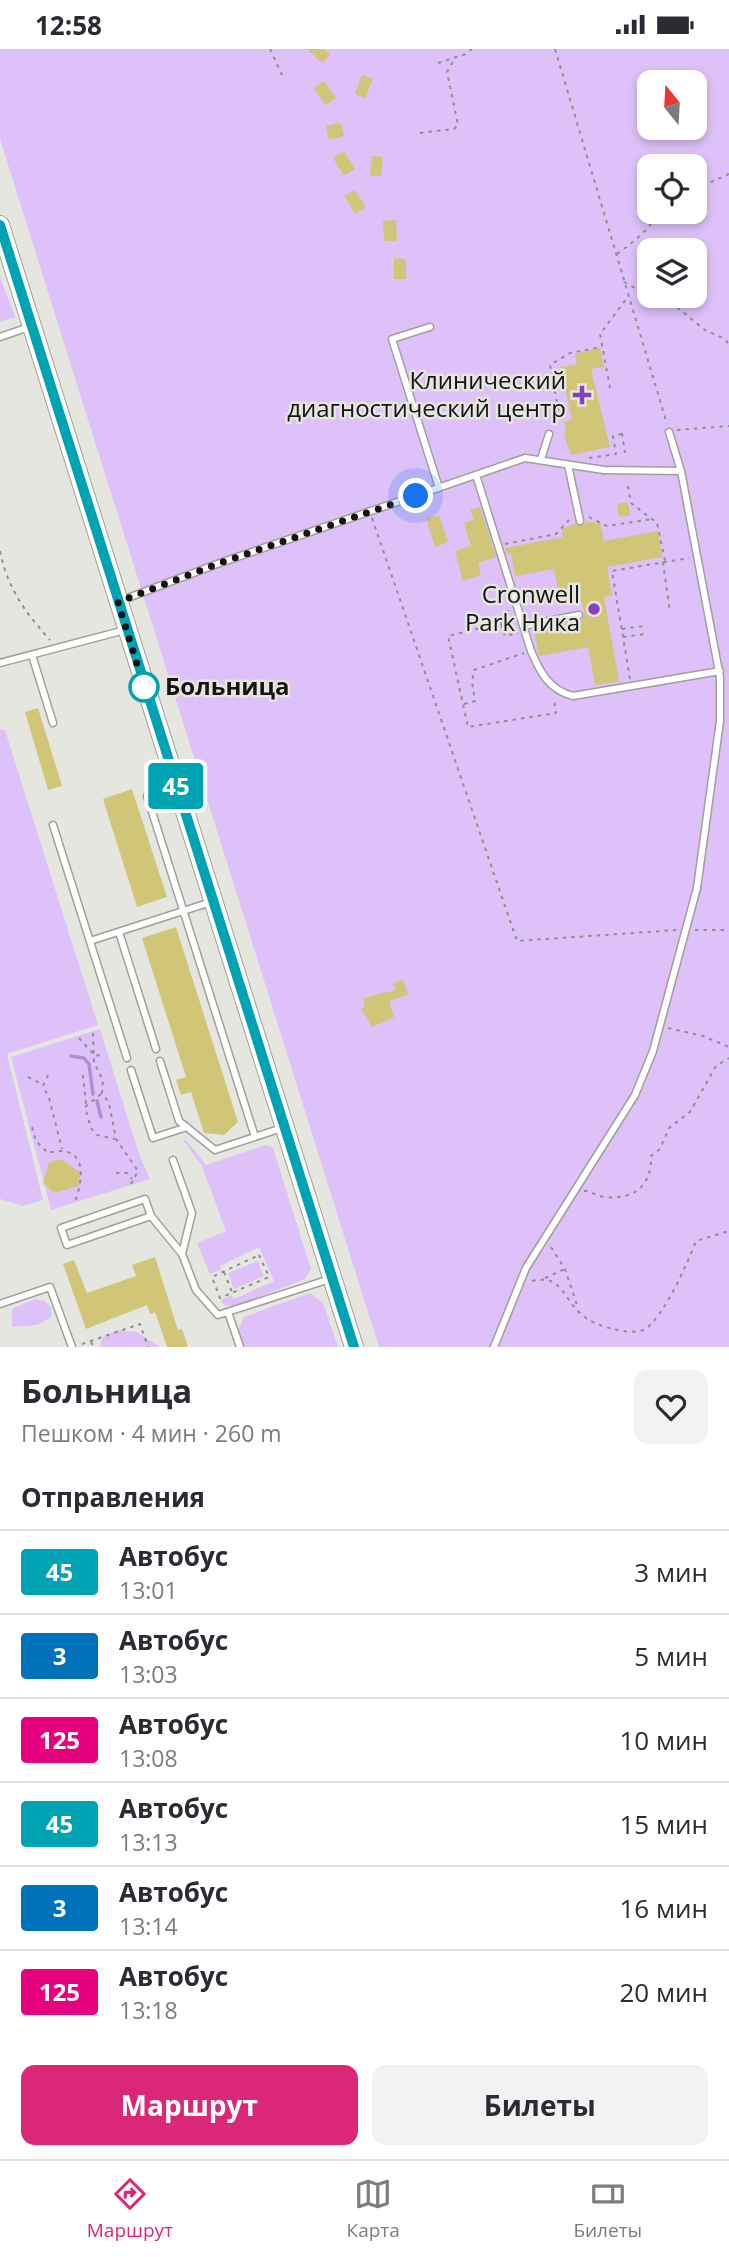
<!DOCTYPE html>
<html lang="ru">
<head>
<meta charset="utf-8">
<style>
  :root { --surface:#fff; --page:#f2f2f3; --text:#2b2b33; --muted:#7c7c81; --line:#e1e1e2; --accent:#db2777 }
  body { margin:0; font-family:"Open Sans",sans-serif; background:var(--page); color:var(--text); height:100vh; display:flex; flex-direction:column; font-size:26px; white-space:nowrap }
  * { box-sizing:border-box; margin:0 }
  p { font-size:23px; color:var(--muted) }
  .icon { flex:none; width:38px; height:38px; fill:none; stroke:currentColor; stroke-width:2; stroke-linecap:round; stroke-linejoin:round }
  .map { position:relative; height:1298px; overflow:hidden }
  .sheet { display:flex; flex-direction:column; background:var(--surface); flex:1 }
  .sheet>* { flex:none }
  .badge { padding:0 14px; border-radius:5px; font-size:24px; line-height:46px }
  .needle { width:46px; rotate:342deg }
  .buttons { position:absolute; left:637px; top:21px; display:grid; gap:14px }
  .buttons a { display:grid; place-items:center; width:70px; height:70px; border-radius:14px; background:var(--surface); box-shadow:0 4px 10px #0003; font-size:35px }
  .you { position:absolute; width:35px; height:35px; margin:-18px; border:5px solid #fff; border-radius:50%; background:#1a73e8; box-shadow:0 0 0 10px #1a73e833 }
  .map>.badge { position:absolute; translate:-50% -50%; box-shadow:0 0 0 4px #fff }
  h2 { padding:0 21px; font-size:26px; line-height:63px }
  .round { display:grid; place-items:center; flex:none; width:74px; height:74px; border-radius:14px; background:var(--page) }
  .overview { display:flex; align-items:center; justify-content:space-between; height:119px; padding:0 21px }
  h1 { font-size:33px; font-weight:700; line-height:52px }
  .action { display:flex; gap:14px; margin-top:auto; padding:14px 21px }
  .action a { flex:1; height:80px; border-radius:14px; background:var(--accent); color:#fff; font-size:28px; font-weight:700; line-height:80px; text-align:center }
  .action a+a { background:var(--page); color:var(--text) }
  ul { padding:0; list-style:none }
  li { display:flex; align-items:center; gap:21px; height:84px; padding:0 21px; border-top:2px solid var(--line) }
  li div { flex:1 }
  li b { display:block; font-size:26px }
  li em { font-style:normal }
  li .badge { min-width:77px; font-weight:700; text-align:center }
  .status { display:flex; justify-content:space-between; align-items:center; height:49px; padding:0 35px; background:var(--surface); direction:ltr }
  .status svg { height:19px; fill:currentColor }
  .dock { display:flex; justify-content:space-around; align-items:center; height:98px; border-top:2px solid var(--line); background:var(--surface); font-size:19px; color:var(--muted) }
  .dock a { display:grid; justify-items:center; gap:4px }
  .dock .selected { color:var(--accent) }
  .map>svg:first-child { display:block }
</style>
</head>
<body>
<div class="status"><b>12:58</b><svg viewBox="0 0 49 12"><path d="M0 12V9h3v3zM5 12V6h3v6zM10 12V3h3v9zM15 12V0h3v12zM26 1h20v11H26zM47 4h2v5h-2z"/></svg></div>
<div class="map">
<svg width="729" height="1298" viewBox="0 0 729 1298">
  <rect width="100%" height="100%" fill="#e6e6e1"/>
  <path fill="#ddc1f8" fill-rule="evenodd" d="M 0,0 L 729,0 L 729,1298 L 379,1298 L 0,90 ZM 649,33 L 695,33 L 695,79 L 649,79 ZM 649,117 L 695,117 L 695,163 L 649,163 ZM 649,201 L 695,201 L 695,247 L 649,247 Z
    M 0,228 L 15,268 L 0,273 Z
    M 0,680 L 5,681 L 98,976 L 7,1005 L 43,1151 L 23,1157 L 0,1150 Z
    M 100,980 L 139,1105 L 150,1130 L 51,1161 L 11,1008 Z
    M 183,1091 L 186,1091 L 206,1116 L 266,1096 L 273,1099 L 311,1220 L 305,1230 L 234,1258 L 223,1255 L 221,1251 L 231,1246 L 234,1250 L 274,1232 L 259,1198 L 220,1217 L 221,1221 L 210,1225 L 197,1194 L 226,1182 L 202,1117 Z
    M 258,1212 L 264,1227 L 234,1240 L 228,1224 Z
    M 310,1244 L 323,1254 L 338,1298 L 244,1298 L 238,1282 L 244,1268 Z
    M 35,1250 L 45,1252 L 52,1259 L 51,1268 L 37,1276 L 12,1278 L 12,1260 Z
    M 117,1281 L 137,1283 L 160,1298 L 100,1298 L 103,1288 Z"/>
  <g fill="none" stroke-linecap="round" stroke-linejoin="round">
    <path stroke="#b08fcf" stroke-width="3.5" d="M 71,1007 L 84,1009 L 89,1015 L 93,1045
      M 97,1052 L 101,1068"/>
  </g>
  <path fill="#d1c578" d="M 307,0 L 324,0 L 330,6 L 322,14 Z
    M 362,26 L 373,30 L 365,49 L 355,45 Z
    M 324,32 L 336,49 L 325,56 L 314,39 Z
    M 341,74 L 344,87 L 329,91 L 326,77 Z
    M 344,102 L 355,120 L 344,127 L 333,109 Z
    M 372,107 L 383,108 L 381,127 L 370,127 Z
    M 355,141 L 366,158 L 355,165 L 344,147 Z
    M 396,171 L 397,192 L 384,192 L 383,172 Z
    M 394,209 L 406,210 L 406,230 L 394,230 Z
    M 600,299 L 604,318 L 591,320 L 610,398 L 571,406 L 563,384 L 566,384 L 564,373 L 572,371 L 560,318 L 577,315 L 575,305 Z
    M 628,453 L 630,466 L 619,468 L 617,455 Z
    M 480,458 L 496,508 L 478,514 L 481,526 L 463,532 L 455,502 L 471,497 L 464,474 L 474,471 L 470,461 Z
    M 439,466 L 448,493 L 435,498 L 426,470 Z
    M 586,473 L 600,474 L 604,492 L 658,482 L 662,508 L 607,518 L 612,547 L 604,548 L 619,632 L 595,636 L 588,598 L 539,607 L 534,581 L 582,571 L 585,566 L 578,542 L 559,545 L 554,520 L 515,527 L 511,504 L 507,505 L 505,499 L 563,488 L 562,480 L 575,475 L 582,477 Z
    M 38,659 L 62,737 L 48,741 L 25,663 Z
    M 132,740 L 167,848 L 137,858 L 103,750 Z
    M 176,878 L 238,1073 L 224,1086 L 204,1084 L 191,1043 L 181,1046 L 176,1031 L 186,1028 L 142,889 Z
    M 403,931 L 408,946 L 389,952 L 394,968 L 372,978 L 361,959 L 365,958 L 363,949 L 396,941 L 393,934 Z
    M 61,1110 L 81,1124 L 78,1137 L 54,1144 L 43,1134 L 49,1114 Z
    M 155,1208 L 178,1281 L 182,1280 L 188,1298 L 167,1298 L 155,1263 L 150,1265 L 147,1256 L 86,1280 L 63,1215 L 74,1211 L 87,1244 L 136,1227 L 132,1216 Z"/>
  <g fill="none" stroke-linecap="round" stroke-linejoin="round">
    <defs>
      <path id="service" d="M 430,278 L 392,290 L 439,439
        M 0,288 L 32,277
        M 541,410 L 549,385
        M 568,416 L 580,472
        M 476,426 L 531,602 C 540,623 549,641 573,647 L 720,622
        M 120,552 L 217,515 L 525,409 L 604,421 L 681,422 L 669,383
        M 523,577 L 579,566
        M 32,606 L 53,674
        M 0,614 L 125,581
        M 147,747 L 255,1088
        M 53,776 L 127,1009
        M 119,883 L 156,1000
        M 90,892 L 211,853
        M 160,1012 L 179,1072 L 215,1101 L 282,1079
        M 131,1021 L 153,1089 L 187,1078
        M 173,1111 L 192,1164 L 182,1205
        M 151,1167 L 67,1196 L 61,1179 L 145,1150 L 151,1167 L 182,1205 L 196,1241 L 218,1266 L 330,1230
        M 0,1255 L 50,1238 L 72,1298
        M 228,1263 L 240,1298
        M 494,1298 L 526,1219 L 635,1046 L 653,1002 L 697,839 L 720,672 L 720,628 L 681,422"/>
      <path id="primary" d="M 0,176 L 354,1298"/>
    </defs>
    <use href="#service" stroke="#a09f9b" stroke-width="9"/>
    <use href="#primary" stroke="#a09f9b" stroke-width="20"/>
    <path stroke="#8f8f8b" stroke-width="2" stroke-dasharray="3.5 5" stroke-linecap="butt" d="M 270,0 L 282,26
      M 555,0 L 667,375
      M 438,14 L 466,5 L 472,0
      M 420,84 L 454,80 L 458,76 L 447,23 L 455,9
      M 695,140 L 729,125
      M 617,205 C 634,192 649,182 658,163
      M 624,233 L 658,252 L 673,255 L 705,281 L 725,290 L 729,296
      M 610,339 L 600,285 L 627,249
      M 560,370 L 550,316 L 570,304 L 602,298
      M 677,381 L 729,377
      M 622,384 L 625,404
      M 589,409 L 616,405 L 613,387 L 622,385
      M 628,437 L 631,454 L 657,474 L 665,512
      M 589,468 L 607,477 L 652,470
      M 372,469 L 517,892 L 676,881
      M 505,495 L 556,485 L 569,471
      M 0,502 C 8,540 24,562 50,591
      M 663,513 L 670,564
      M 509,562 L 503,564 L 505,573 L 448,587 L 468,678 L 556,664 L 554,650
      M 501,575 L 505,587 L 518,584
      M 622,580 L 644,577
      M 623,588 L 645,585
      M 630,630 L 612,522 L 689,509
      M 464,655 L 475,652 L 472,633 L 474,621 L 524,604
      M 695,881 L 729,881
      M 668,979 L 703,987 L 729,998
      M 93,984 L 94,1014 L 103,1031 L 102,1044 L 109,1054 L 116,1090 L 138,1122 L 131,1135
      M 79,989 L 95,1007 L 99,1006 L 102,1010
      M 48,1026 L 43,1037 L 49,1049 L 62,1100
      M 83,1026 L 86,1055
      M 28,1028 L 42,1035
      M 101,1045 L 85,1058 L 91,1079 L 97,1086 L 115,1090
      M 32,1078 L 36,1092 L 48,1104 C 88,1093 84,1131 74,1155
      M 116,1124 L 127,1124 L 132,1130
      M 584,1142 C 592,1142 596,1147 605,1148 C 634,1151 652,1137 651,1107 L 660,1100 L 669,1079 L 690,1063 L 716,1017 L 729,1009
      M 551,1198 L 565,1220 L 578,1259
      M 259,1206 L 269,1228 L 220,1249 L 212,1228 Z
      M 224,1223 L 232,1243
      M 545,1229 L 565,1220
      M 532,1232 C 561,1225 562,1247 580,1264 C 589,1273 601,1277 613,1280 C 623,1282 636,1285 645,1280 C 664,1268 688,1213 696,1192 L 729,1182
      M 91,1293 L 94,1298
      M 82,1295 L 140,1275 L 148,1298"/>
    <use href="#service" stroke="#fff" stroke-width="6"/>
    <use href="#primary" stroke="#fff" stroke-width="18"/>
  </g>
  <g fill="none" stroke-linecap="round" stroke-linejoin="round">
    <defs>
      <path id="line" d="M 0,176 L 354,1298"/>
    </defs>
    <use href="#line" stroke="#fff" stroke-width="16"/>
    <use href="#line" stroke="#00a3b4" stroke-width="10"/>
    <path stroke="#151413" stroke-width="7" stroke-dasharray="0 12.6" d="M 144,638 L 118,553 L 217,515 L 416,447"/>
  </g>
  <g fill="#8542b7" stroke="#e6e6e1" stroke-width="2.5">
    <path d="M578.5 335.5h7v7h7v7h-7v7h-7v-7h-7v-7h7z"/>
    <circle cx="594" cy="560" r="7"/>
  </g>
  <circle fill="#fff" stroke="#00a3b4" stroke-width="3.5" cx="144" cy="638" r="14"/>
  <g text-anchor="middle" stroke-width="5" stroke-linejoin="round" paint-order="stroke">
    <g font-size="24" fill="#151413" stroke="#e6e6e1" text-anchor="end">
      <text x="566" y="340">Клинический<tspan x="566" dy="28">диагностический центр</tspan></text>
      <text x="580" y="554">Cronwell<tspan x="580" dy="28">Park Ника</tspan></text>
    </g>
    <g font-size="24" font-weight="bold" fill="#151413" stroke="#e6e6e1" text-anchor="start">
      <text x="165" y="646">Больница</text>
    </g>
  </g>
</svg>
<div class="buttons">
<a><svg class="needle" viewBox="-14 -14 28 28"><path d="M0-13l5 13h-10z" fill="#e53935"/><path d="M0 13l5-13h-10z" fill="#7c7c81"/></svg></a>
<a><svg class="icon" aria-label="locate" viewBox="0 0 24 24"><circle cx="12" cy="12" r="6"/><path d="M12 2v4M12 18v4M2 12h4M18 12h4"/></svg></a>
<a><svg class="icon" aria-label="layers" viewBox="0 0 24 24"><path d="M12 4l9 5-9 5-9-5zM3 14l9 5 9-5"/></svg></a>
</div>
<div class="you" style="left:416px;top:447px"></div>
<b class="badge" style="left:176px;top:737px;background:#00a3b4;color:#fff">45</b>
</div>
<section class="sheet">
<div class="overview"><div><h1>Больница</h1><p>Пешком · 4 мин · 260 m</p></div><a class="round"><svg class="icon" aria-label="heart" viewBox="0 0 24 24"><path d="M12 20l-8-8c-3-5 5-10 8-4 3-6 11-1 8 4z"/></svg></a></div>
<h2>Отправления</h2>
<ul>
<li><span class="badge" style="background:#00a3b4;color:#fff">45</span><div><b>Автобус</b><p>13:01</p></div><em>3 мин</em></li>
<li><span class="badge" style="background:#0072bc;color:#fff">3</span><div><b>Автобус</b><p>13:03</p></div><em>5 мин</em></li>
<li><span class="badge" style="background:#e6007e;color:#fff">125</span><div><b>Автобус</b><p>13:08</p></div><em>10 мин</em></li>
<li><span class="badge" style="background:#00a3b4;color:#fff">45</span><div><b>Автобус</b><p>13:13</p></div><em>15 мин</em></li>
<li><span class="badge" style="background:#0072bc;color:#fff">3</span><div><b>Автобус</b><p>13:14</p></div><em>16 мин</em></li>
<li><span class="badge" style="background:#e6007e;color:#fff">125</span><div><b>Автобус</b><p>13:18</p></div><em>20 мин</em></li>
</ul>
<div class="action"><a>Маршрут</a><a>Билеты</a></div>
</section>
<nav class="dock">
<a class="selected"><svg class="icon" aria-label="directions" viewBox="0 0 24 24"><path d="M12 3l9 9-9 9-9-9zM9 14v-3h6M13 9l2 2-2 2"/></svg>Маршрут</a>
<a><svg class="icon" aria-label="map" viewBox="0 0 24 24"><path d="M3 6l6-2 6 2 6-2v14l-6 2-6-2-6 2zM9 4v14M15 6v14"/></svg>Карта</a>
<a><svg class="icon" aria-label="tickets" viewBox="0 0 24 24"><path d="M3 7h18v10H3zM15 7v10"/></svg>Билеты</a>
</nav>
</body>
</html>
